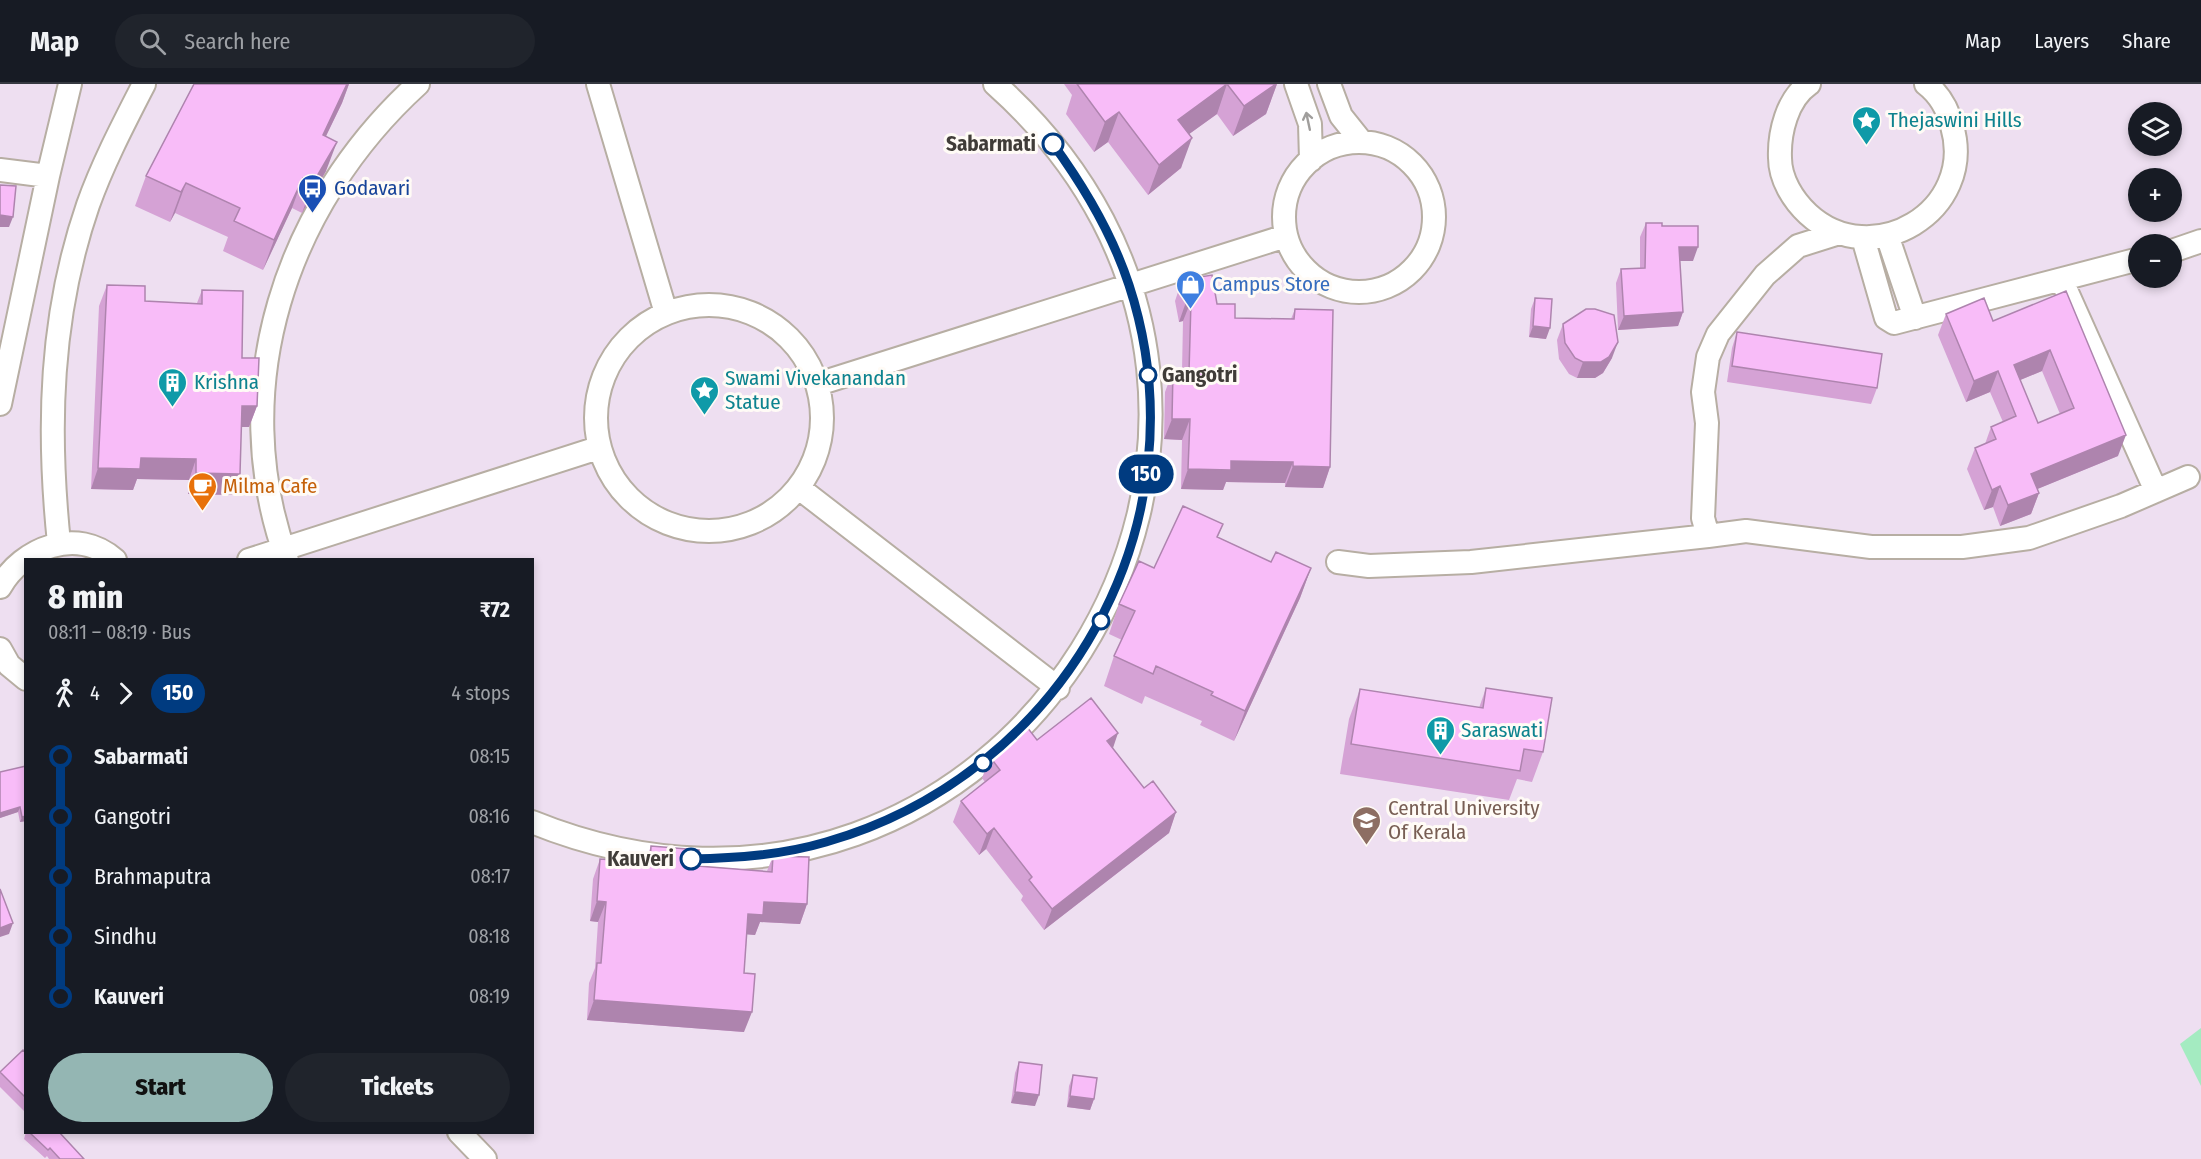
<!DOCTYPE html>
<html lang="en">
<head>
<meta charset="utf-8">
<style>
  :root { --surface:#171b24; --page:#20242c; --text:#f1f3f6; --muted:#9ea1a6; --line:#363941; --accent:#94b6b3 }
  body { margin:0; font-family:"Fira Sans Condensed",sans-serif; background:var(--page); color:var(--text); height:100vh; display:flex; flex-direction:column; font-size:22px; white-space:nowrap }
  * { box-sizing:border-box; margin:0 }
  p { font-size:20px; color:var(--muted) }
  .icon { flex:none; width:33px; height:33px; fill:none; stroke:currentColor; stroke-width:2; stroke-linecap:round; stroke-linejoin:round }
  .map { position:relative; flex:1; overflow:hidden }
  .drawer { position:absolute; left:24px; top:474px; width:510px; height:576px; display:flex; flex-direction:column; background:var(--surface); border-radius:0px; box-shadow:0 3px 9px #0003 }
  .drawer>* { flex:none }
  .badge { padding:0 12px; border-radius:20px; font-size:21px; line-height:39px }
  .controls { position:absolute; left:2128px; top:18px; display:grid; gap:12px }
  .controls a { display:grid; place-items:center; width:54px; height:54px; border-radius:50%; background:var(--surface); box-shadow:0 3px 9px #0003; font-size:30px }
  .map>.badge { position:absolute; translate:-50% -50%; box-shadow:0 0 0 3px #fff }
  .legs { display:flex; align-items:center; gap:9px; height:66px; padding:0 24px; font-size:20px }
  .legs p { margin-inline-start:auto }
  .headline { display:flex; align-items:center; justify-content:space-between; height:102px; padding:0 24px }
  h1 { font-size:33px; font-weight:800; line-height:45px }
  .action { display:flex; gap:12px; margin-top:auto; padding:12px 24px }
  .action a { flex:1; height:69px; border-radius:36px; background:var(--accent); color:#111; font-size:24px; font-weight:800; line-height:69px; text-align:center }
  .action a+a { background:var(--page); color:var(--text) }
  ul { padding:0 24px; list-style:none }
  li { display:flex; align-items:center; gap:21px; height:60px; font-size:22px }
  li i { display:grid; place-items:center; width:9px; height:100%; margin:0 8px; background:currentColor }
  li i::after { content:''; width:15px; height:15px; margin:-8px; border:4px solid; border-radius:50%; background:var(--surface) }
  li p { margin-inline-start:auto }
  li:first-child i { background:linear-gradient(#0000 50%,currentColor 0) }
  li:last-child i { background:linear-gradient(currentColor 50%,#0000 0) }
  header { display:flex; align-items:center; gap:36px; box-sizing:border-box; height:84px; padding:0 30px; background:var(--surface); border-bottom:2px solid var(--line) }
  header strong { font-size:28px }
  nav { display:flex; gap:33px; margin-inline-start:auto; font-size:21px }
  .search { width:420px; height:54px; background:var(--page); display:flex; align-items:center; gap:15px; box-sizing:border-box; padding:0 21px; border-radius:33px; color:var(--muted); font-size:22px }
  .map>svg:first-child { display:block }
</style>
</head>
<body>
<header>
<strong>Map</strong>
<div class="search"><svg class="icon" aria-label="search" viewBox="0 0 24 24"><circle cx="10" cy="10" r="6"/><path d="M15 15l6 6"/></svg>Search here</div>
<nav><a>Map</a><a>Layers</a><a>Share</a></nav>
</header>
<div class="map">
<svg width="2201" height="1075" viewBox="0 0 2201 1075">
  <rect width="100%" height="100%" fill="#f6ede1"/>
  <path fill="#eedff1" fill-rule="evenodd" d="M 0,0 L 2201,0 L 2201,1075 L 0,1075 ZM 2139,28 L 2172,28 L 2172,62 L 2139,62 ZM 2139,94 L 2172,94 L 2172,128 L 2139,128 ZM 2139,160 L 2172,160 L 2172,194 L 2139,194 ZM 26,476 L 532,476 L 532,1048 L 26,1048 Z"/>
  <path fill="#a4ebc1" d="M 2201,944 L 2201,1002 L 2180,960 Z"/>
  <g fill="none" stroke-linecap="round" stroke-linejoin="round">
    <defs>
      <path id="minor" d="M 598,0 L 666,229
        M 1296,0 L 1310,40 L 1311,76
        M 1329,0 L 1341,32 L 1361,57
        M 1809,0 C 1787,15 1779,49 1780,74 C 1780,95 1793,116 1808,130 C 1872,189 1977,127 1952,42 C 1948,26 1939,10 1926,0
        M1284 133a75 75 0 1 1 150 0a75 75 0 1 1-150 0Z
        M 0,86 L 48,92
        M 1887,151 L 1915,234
        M 1863,154 L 1886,234 L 1894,239 L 2139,175
        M 2172,167 L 2201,157
        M 2062,197 L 2156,407
        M596 334a113 113 0 1 1 226 0a113 113 0 1 1-226 0Z
        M 818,300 L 1286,152
        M 0,320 L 48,92 L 70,0
        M 799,404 L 1058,604
        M 1708,452 L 1746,447 L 1871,463 L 1962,463 L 2029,454 L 2121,422 L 2188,393
        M 59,459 C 47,344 50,231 88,121 C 103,79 124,39 144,0
        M 249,476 L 598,364
        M 287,476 C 224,304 286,120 418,0
        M 1338,478 L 1369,482 L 1471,478 L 1708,452 L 1703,434 L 1707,339 L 1703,308 L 1708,273 L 1718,250 L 1765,191 L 1798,162 L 1839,149
        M 0,503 C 22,464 77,442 115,476
        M 0,565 L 9,581 L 26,595
        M 532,738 C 1001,928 1373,337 995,0
        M 459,1048 L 485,1075"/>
    </defs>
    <use href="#minor" stroke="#b7aea3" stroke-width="26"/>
    <use href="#minor" stroke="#fff" stroke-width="22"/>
  </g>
  <path fill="#d5a2d5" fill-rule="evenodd" d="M 194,0 L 349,0 L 342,19 L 326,52 L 326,87 L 302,129 L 292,124 L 263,186 L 223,167 L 228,153 L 175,129 L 170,138 L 135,122 L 146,92 Z
    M 1064,0 L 1277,0 L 1266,30 L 1233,52 L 1217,30 L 1189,50 L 1181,84 L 1148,111 L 1108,58 L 1094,68 L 1066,30 L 1072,11 Z
    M 1646,139 L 1662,142 L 1693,177 L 1680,177 L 1683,228 L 1678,242 L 1618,246 L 1616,199 L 1621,185 L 1640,184 L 1640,153 Z
    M 1182,196 L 1217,220 L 1235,234 L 1291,235 L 1295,225 L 1330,383 L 1323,404 L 1285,403 L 1285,399 L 1226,398 L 1223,406 L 1181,405 L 1182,356 L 1164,355 L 1165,308 L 1173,287 L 1182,287 L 1183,237 L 1179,238 L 1175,217 Z
    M 107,201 L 145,217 L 197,219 L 202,206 L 242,274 L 257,322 L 249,343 L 241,343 L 233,411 L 188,410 L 189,396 L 137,395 L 133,406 L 91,405 L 99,222 Z
    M 2066,207 L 2118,372 L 2037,405 L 2039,409 L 2031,430 L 2000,442 L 1993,423 L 1984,426 L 1967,385 L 1975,364 L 1985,360 L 1991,343 L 2003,338 L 1990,308 L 1966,318 L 1938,251 L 1946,230 L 1993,237 ZM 2042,287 L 2060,330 L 2038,339 L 2020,296 Z
    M 1535,214 L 1546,255 L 1529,253 L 1531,225 Z
    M 1563,240 L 1612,274 L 1603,289 L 1595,294 L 1577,294 L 1569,290 L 1559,275 L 1557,256 Z
    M 1737,248 L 1877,304 L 1871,320 L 1727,298 L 1732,264 Z
    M 1223,440 L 1218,453 L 1271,478 L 1311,484 L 1300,514 L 1234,657 L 1200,641 L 1202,637 L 1145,612 L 1142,620 L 1104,602 L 1114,572 L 1122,556 L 1109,550 L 1119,520 L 1154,484 Z
    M 1486,604 L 1543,668 L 1532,698 L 1517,695 L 1509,716 L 1340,690 L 1349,635 L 1360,605 L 1479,624 Z
    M 1037,656 L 1113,664 L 1144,704 L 1176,728 L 1169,749 L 1044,846 L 1021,816 L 1023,812 L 986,765 L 979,771 L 953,738 L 961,717 L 985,698 L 982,694 L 990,673 Z
    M 26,682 L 26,737 L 20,738 L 18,728 L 0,734 L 0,688 Z
    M 651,762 L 698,782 L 767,787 L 773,772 L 807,820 L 800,840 L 760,838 L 755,851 L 747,850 L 744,889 L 744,948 L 587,936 L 589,899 L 595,884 L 598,838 L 590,837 L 593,795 L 600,775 L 645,779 Z
    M 26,969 L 26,1029 L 0,1003 L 0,988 Z
    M 1019,978 L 1035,1022 L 1011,1019 L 1015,989 Z
    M 1073,991 L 1094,1015 L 1090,1026 L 1067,1023 L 1069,1002 Z
    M 26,1048 L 59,1048 L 84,1075 L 49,1075 L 47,1072 L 45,1074 L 24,1055 Z"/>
  <path fill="#ae84ae" d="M 347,0 L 349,0 L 342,19 L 312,81 L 323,51 Z
    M 1227,0 L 1217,30 L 1167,66 L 1178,36 Z
    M 1277,0 L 1266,30 L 1233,52 L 1244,22 Z
    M 1119,28 L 1108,58 L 1094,68 L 1105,38 Z
    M 1192,54 L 1181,84 L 1148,111 L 1159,81 Z
    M 337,58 L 326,87 L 302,129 L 313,99 Z
    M 303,94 L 292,124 L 263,186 L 274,156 Z
    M 186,99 L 175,129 L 170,138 L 181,108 Z
    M 0,131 L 13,133 L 9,143 L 0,143 Z
    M 1679,163 L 1698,163 L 1693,177 L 1674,177 Z
    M 1191,217 L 1183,237 L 1179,238 L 1186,218 Z
    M 1683,228 L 1678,242 L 1618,246 L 1624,232 Z
    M 1533,242 L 1550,244 L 1546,255 L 1529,253 Z
    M 1618,258 L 1612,274 L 1603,289 L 1595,294 L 1577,294 L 1583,278 Z
    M 2050,266 L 2042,287 L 2006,302 L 2014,281 Z
    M 1998,287 L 1990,308 L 1966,318 L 1974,297 Z
    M 242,322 L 257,322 L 249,343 L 234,343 Z
    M 1172,335 L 1190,335 L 1182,356 L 1164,355 Z
    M 2126,351 L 2118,372 L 2023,411 L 2031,390 Z
    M 141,374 L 196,375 L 189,396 L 137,395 L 133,406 L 91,405 L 98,384 Z
    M 1231,377 L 1293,378 L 1285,399 L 1226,398 L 1223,406 L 1181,405 L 1188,385 Z
    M 1293,382 L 1330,383 L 1323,404 L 1285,403 Z
    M 196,389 L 240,390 L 233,411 L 188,410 Z
    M 2000,402 L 1993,423 L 1984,426 L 1992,406 Z
    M 2039,409 L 2031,430 L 2000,442 L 2008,421 Z
    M 1311,484 L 1300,514 L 1234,657 L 1245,627 Z
    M 1118,649 L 1111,670 L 1107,657 Z
    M 20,723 L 18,728 L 0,734 L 0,729 Z
    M 1176,728 L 1169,749 L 1044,846 L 1052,825 Z
    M 26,732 L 26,737 L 20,738 L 22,733 Z
    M 994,744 L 986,765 L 979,771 L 987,750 Z
    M 597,817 L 606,818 L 598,838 L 590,837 Z
    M 764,818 L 807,820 L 800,840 L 760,838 L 755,851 L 741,850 L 748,830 Z
    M 13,839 L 9,850 L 0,853 L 0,844 Z
    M 594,916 L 752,928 L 744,948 L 587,936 Z
    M 1015,1008 L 1039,1011 L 1035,1022 L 1011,1019 Z
    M 1070,1012 L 1094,1015 L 1090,1026 L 1067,1023 Z"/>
  <path fill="#f8bcf8" stroke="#ae84ae" stroke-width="1.5" fill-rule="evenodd" d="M 194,0 L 347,0 L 323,51 L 337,58 L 313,99 L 303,94 L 274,156 L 234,137 L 240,124 L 186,99 L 181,108 L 146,92 Z
    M 1077,0 L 1276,0 L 1244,22 L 1227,0 L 1178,36 L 1192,54 L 1159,81 L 1119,28 L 1105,38 Z
    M 0,101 L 16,102 L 13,133 L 0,131 Z
    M 1646,139 L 1662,139 L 1662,142 L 1698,142 L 1698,163 L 1679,163 L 1683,228 L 1624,232 L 1621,185 L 1645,184 Z
    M 1212,191 L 1217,220 L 1235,220 L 1235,234 L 1294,235 L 1295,225 L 1333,226 L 1330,383 L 1293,382 L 1293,378 L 1231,377 L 1231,386 L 1188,385 L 1190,335 L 1172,335 L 1173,287 L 1189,288 L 1191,217 L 1186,218 L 1182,196 Z
    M 107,201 L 145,202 L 145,217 L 202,220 L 202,206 L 243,207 L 242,274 L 259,274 L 257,322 L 242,322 L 240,390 L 196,389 L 196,375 L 141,374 L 140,385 L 98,384 Z
    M 2066,207 L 2126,351 L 2031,390 L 2039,409 L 2008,421 L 2000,402 L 1992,406 L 1975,364 L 1996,355 L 1991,343 L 2016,332 L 1998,287 L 1974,297 L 1946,230 L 1984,214 L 1993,237 ZM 2050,266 L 2074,324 L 2038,339 L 2014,281 Z
    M 1535,214 L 1552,215 L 1550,244 L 1533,242 Z
    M 1586,225 L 1595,225 L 1614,231 L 1618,258 L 1609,273 L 1601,278 L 1583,278 L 1575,274 L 1565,259 L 1563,240 Z
    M 1737,248 L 1882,270 L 1877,304 L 1732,282 Z
    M 1183,422 L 1223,440 L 1217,453 L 1271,478 L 1276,468 L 1311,484 L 1245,627 L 1211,611 L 1213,608 L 1156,582 L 1153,590 L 1114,572 L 1135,527 L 1119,520 L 1139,477 L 1154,484 Z
    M 1486,604 L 1552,614 L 1543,668 L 1524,665 L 1520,687 L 1351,660 L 1360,605 L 1483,624 Z
    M 1091,614 L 1118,649 L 1107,657 L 1144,704 L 1153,697 L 1176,728 L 1052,825 L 1029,796 L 1032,793 L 994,744 L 987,750 L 961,717 L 1000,686 L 990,673 L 1009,657 L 1027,643 L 1037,656 Z
    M 26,682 L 26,732 L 22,733 L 20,723 L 0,729 L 0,688 Z
    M 651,762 L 699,766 L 698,782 L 772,788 L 773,772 L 809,773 L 807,820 L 764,818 L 763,831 L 748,830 L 744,889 L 755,890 L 752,928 L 594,916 L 597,879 L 601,879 L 606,818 L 597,817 L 600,775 L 650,779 Z
    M 0,805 L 13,839 L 0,844 Z
    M 23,966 L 26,969 L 26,1014 L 0,988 Z
    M 1019,978 L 1042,981 L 1039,1011 L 1015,1008 Z
    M 1073,991 L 1097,994 L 1094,1015 L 1070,1012 Z
    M 29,1048 L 59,1048 L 84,1075 L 60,1075 L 50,1064 L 48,1066 Z"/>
  <defs><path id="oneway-shaft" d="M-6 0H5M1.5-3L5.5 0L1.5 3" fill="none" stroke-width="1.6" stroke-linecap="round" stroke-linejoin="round" transform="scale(1.5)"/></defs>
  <use stroke="#a09e9c" href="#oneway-shaft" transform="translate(1308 37) rotate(-102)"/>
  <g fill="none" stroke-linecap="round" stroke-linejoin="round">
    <defs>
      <path id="line-1" d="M 691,775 C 737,774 782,771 826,758 C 1064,690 1207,439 1129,201 C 1112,149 1085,104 1053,60"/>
    </defs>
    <use href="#line-1" stroke="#fff" stroke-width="14"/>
    <use href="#line-1" stroke="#003b80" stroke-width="9"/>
  </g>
  <defs>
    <symbol id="sight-pin" viewBox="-11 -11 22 30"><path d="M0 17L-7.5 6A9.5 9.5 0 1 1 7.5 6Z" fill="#0f9aa8" stroke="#fffbf6"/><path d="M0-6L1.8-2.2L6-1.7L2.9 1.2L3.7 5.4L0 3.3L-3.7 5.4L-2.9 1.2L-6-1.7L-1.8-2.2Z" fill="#fff"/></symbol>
    <symbol id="bus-pin" viewBox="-11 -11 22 30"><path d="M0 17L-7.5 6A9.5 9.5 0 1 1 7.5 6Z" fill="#1a4fb4" stroke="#fffbf6"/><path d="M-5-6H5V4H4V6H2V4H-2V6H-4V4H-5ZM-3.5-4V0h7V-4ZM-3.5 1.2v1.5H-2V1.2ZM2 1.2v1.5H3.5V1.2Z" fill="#fff"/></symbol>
    <symbol id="shop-pin" viewBox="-11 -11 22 30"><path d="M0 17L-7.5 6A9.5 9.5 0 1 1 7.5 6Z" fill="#3f7fe0" stroke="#fffbf6"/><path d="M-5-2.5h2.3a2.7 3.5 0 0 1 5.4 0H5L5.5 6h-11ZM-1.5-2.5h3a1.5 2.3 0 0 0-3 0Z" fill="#fff"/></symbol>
    <symbol id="building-pin" viewBox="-11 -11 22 30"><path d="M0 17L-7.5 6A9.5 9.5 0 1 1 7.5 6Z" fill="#0f9aa8" stroke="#fffbf6"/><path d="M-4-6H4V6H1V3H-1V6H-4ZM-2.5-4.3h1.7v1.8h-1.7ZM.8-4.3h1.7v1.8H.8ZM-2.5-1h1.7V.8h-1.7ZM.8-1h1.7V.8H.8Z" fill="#fff"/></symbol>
    <symbol id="cafe-pin" viewBox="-11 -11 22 30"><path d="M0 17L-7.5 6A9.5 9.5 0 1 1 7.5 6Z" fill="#e8710a" stroke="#fffbf6"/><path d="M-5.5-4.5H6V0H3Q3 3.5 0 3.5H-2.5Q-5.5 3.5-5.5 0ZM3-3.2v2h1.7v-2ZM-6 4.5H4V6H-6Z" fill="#fff"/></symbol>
    <symbol id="university-pin" viewBox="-11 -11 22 30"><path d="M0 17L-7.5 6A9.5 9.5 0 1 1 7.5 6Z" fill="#8d6e63" stroke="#fffbf6"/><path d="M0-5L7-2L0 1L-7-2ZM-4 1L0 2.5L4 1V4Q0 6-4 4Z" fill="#fff"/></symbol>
  </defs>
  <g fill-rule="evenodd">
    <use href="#sight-pin" x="1850" y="20" width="33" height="45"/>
    <use href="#bus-pin" x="296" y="88" width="33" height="45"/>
    <use href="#shop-pin" x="1174" y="184" width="33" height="45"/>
    <use href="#building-pin" x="156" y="282" width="33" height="45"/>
    <use href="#sight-pin" x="688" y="290" width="33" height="45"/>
    <use href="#cafe-pin" x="186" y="386" width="33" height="45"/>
    <use href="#building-pin" x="1424" y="630" width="33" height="45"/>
    <use href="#university-pin" x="1350" y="720" width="33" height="45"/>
  </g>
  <g fill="#fff" stroke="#003b80" stroke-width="3">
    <circle cx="1053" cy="60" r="10"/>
    <circle cx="1148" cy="291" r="8"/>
    <circle cx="1101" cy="537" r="8"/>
    <circle cx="983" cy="679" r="8"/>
    <circle cx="691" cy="775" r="10"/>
  </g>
  <g text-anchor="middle" stroke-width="6" stroke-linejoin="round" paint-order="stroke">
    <g font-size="21" fill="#0d838f" stroke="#fffbf6" text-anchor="start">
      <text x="1888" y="43">Thejaswini Hills</text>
      <text x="725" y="301">Swami Vivekanandan<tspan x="725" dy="24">Statue</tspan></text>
      <text x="194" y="305">Krishna</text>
      <text x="1461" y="653">Saraswati</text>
    </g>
    <g font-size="21" font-weight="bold" fill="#403c38" stroke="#fffbf6" text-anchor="end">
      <text x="1036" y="67">Sabarmati</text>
      <text x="1162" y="298" text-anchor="start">Gangotri</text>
      <text x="674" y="782">Kauveri</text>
    </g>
    <g font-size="21" fill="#164399" stroke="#fffbf6" text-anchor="start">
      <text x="334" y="111">Godavari</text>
    </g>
    <g font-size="21" fill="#366cbe" stroke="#fffbf6" text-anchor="start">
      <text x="1212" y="207">Campus Store</text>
    </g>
    <g font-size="21" fill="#c56008" stroke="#fffbf6" text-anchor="start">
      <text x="223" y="409">Milma Cafe</text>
    </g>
    <g font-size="21" fill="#785e54" stroke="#fffbf6" text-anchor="start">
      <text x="1388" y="731">Central University<tspan x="1388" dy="24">Of Kerala</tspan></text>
    </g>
  </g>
</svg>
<div class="controls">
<a><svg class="icon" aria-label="layers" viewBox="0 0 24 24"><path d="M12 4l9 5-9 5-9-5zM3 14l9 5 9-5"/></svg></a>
<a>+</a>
<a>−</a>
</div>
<b class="badge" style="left:1146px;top:390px;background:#003b80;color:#fff">150</b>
<section class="drawer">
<div class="headline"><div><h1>8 min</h1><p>08:11 – 08:19 · Bus</p></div><b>₹72</b></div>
<div class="legs"><svg class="icon" aria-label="walk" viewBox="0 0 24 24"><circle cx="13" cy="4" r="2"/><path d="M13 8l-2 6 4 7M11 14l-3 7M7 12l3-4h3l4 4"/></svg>4<svg class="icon" aria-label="forward" viewBox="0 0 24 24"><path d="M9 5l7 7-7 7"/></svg><b class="badge" style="background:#003b80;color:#fff">150</b><p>4 stops</p></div>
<ul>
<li><i style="color:#003b80"></i><b>Sabarmati</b><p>08:15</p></li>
<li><i style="color:#003b80"></i><span>Gangotri</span><p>08:16</p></li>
<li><i style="color:#003b80"></i><span>Brahmaputra</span><p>08:17</p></li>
<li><i style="color:#003b80"></i><span>Sindhu</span><p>08:18</p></li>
<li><i style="color:#003b80"></i><b>Kauveri</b><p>08:19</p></li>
</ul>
<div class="action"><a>Start</a><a>Tickets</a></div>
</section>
</div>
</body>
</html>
